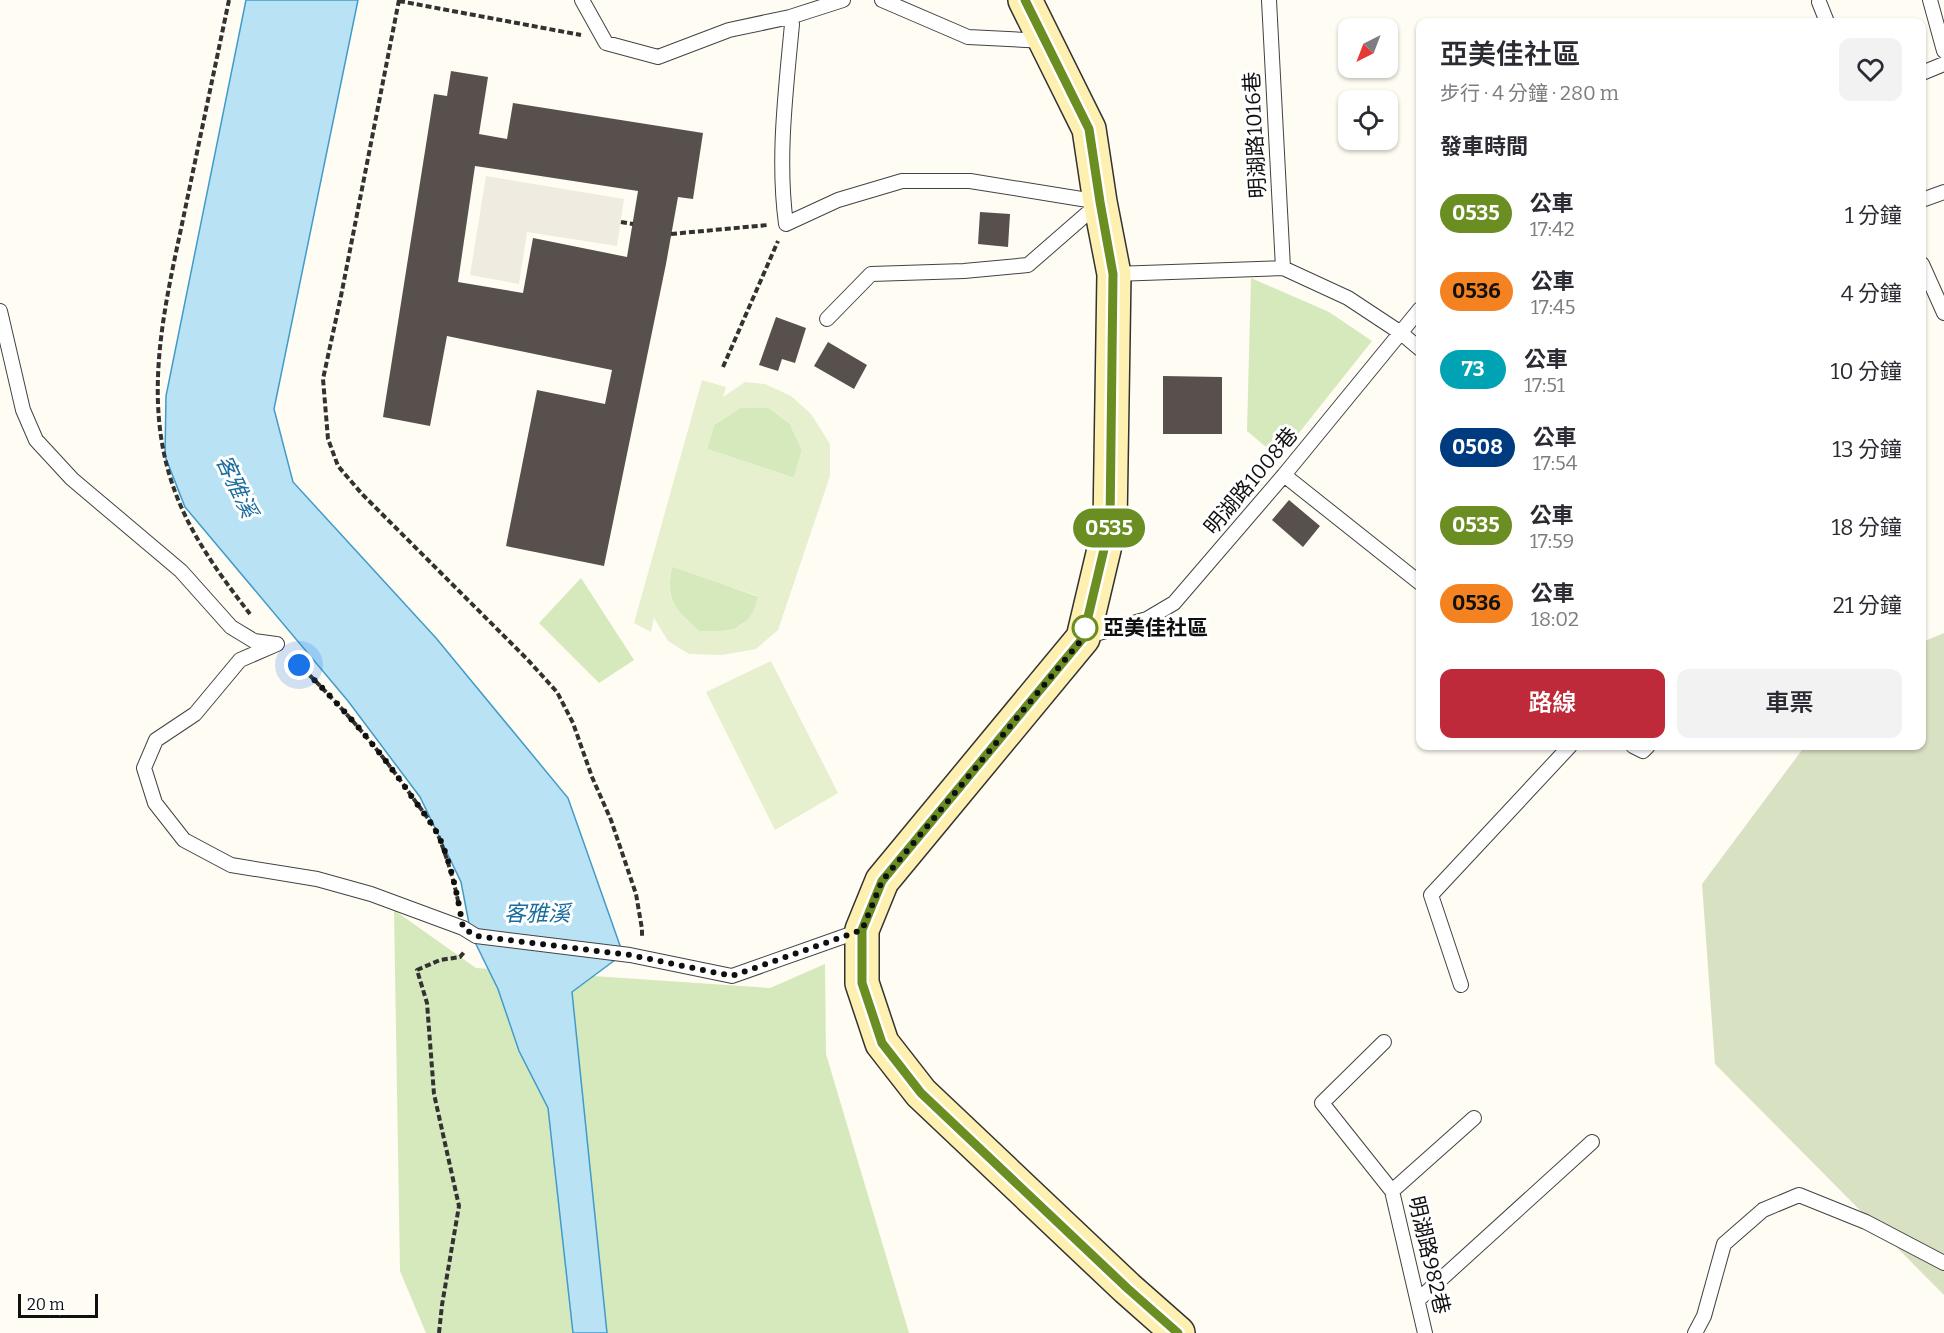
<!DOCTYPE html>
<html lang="zh-TW">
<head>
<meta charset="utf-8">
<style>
  :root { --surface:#fff; --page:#f2f2f3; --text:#2b2b33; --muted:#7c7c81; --accent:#be2a39 }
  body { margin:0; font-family:Bitter,"Noto Sans TC",serif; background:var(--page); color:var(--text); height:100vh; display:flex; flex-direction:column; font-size:22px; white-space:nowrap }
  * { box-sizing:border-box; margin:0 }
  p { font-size:20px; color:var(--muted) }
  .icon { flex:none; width:33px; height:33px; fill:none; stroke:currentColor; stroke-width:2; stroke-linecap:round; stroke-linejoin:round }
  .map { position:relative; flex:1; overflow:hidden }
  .side { position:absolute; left:1416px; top:18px; width:510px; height:732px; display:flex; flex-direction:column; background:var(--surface); border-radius:12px; box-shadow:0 2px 4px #0004 }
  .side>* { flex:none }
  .badge { padding:0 12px; border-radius:20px; font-size:21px; line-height:39px }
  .needle { width:39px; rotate:222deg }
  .fabs { position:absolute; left:1338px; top:18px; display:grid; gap:12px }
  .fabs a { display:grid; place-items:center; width:60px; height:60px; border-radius:12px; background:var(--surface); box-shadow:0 2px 4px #0004; font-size:30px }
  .scale { position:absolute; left:18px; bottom:15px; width:80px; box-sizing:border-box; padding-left:6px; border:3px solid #101010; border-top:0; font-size:16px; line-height:21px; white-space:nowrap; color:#101010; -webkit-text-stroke:4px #fff; paint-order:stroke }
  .you { position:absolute; width:30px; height:30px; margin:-15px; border:4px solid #fff; border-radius:50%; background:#1a73e8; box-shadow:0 0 0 9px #1a73e833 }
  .map>.badge { position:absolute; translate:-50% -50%; box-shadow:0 0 0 3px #fff }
  h2 { padding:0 24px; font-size:22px; line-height:54px }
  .round { display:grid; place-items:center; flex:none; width:63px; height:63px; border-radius:12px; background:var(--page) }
  .overview { display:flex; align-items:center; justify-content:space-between; height:102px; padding:0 24px }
  h1 { font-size:28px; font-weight:600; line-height:45px }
  .primary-button { display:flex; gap:12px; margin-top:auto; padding:12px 24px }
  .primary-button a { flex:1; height:69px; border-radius:12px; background:var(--accent); color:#fff; font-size:24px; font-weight:600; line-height:69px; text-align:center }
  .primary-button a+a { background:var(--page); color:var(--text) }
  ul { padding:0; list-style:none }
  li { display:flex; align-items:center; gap:18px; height:78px; padding:0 24px }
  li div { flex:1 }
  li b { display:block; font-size:22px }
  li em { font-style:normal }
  li .badge { min-width:66px; font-weight:700; text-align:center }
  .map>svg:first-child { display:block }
</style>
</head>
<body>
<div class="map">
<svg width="1944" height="1333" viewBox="0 0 1944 1333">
  <rect width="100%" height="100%" fill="#fffcf3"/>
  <path fill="#d6e9bd" d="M 1251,278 L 1329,312 L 1372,341 L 1279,458 L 1247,431 Z
    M 740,408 L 769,408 L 790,424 L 802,450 L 794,478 L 707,449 L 714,425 Z
    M 672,566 L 759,597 L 752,617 L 732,631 L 699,631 C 675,609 665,601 672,566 Z
    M 581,578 L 634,660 L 599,683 L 539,623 Z
    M 394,910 L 476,968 L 770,988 L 825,964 L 826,1054 L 909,1333 L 426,1333 L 400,1271 Z"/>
  <path fill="#d9e1c3" d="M 1944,633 L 1944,1295 L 1715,1064 L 1702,884 L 1805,746 L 1922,746 L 1922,642 Z"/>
  <path fill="#e7f0ce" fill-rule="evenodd" d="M 702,380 L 726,387 L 723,397 L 745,382 L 765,384 L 791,396 L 811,414 L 830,444 L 830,476 L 778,630 L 756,649 L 722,655 L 689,654 L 668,641 L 654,618 L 651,632 L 634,623 ZM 740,408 L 769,408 L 790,424 L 802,450 L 794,478 L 707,449 L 714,425 ZM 672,567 L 758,596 C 749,633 731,631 699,631 C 675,609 665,601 672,567 Z
    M 771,661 L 838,793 L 775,830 L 706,692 Z"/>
  <path fill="#f0ebe1" d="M 486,176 L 624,199 L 617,246 L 527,232 L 519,284 L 470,275 Z"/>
  <path fill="#b9e2f5" stroke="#419bca" stroke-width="1.5" d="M 246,0 L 358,0 L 274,409 L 293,482 L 436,638 L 568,798 L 623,954 L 572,992 L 607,1333 L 573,1333 L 548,1108 L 519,1051 L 498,989 L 471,934 L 461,882 L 420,797 L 348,701 L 185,507 L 165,456 L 166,396 Z"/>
  <path fill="#58504c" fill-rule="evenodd" d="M 451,71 L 488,77 L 479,134 L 507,139 L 513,103 L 703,133 L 693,199 L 678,197 L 666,264 L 604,566 L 506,546 L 537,390 L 605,404 L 612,370 L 447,336 L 430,426 L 383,417 L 434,94 L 447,96 ZM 475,166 L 638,191 L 627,257 L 533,238 L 523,293 L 458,282 Z
    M 980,212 L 1010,214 L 1008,247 L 978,244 Z
    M 776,317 L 806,328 L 795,363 L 782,359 L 778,371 L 759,365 Z
    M 828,342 L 867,365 L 854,389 L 814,366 Z
    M 1163,376 L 1222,377 L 1222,434 L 1163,434 Z
    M 1289,500 L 1320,526 L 1303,547 L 1272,520 Z"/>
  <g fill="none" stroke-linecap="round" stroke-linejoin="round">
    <defs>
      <path id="lane" d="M 582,0 L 606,43 L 658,57 L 729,30 L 790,17 L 843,0
        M 882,0 L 968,37 L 1045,41
        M 1269,0 L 1283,268
        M 1930,0 L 1944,51
        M 1819,2 L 1827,22
        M 790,17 L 792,24 C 786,90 777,158 786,224 L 838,200 L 902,181 L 970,181 L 1100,202
        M 1922,73 L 1944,64
        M 1922,200 L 1944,192
        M 1922,264 L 1944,313
        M 1114,274 L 1283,268 L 1348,298 L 1401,333 L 1420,349
        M 0,311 L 23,410 L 36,440 L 72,479 L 181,571 L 231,627 L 254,641 L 276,644
        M 827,319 L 871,274 L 964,271 L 1028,265 L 1098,204
        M 1284,475 L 1420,583
        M 1085,637 L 1147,619 L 1174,603 L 1284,475 L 1420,309
        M 277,644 L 240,660 L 195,714 L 156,740 L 144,768 L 155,803 L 184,840 L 231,865 L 317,879 L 371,894 L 463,928 L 476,936 L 630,955 L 732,976 L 862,930
        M 1633,746 L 1643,751 L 1648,746
        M 1461,985 L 1431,895 L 1570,746
        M 1384,1042 L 1322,1103 L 1392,1191 L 1425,1333
        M 1392,1191 L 1474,1118
        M 1418,1300 L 1592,1142
        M 1695,1333 L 1704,1316 L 1724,1244 L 1763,1210 L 1799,1195 L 1866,1222 L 1944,1263"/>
      <path id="secondary" d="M 1025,0 L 1089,129 L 1100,202 L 1114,274 L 1110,524 L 1083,638 L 882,881 L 862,930 L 862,983 L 882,1043 L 921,1093 L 1127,1288 L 1178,1333"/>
    </defs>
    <use href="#lane" stroke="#434343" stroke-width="16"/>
    <use href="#secondary" stroke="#323232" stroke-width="36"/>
    <path stroke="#323232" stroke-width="4" stroke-dasharray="6 3" stroke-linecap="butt" d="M 229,0 C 215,67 201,133 187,200 C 168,294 140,391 173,486 C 189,533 219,574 250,614
      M 399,0 L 341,296 L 323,379 L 328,439 L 338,466 L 362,494 L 527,659 L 557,692 L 573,723 L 592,777 L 611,820 L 636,894 L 642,929 L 642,938
      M 399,1 L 581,35
      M 621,222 L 633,224
      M 671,234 L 768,225
      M 723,367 L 778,241
      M 290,656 C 337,701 376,745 413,798 C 422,811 434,824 440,840 C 448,861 455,884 459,906
      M 439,1333 L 442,1305 L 459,1206 L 434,1094 L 427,1003 L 417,970 L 440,960 L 460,957 L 465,951"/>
    <use href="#lane" stroke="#fff" stroke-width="14"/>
    <use href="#secondary" stroke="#fdf0b0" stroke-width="33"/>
  </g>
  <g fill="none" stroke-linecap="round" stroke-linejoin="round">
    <defs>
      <path id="line" d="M 1025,0 L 1089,129 L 1100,202 L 1113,274 L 1110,524 L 1083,638 L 882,881 L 862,930 L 862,983 L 882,1043 L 921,1093 L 1127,1288 L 1178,1333"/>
    </defs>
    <use href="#line" stroke="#fff" stroke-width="14"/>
    <use href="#line" stroke="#6b8e23" stroke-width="9"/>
    <path stroke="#101010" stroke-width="6" stroke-dasharray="0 10.8" d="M 299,665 C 342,706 379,749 412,797 C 422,811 433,824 440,839 C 452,867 458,898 463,928 L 476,936 L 630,955 L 732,976 L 862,930 L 882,881 L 1083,638 L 1085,628"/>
  </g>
  <circle fill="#fff" stroke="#6b8e23" stroke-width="3" cx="1085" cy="628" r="12"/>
  <g text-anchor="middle" stroke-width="6" stroke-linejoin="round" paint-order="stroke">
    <g font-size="21" fill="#101010" stroke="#fff">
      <text transform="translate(1255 135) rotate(-93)" y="7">明湖路1016巷</text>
      <text transform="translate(1251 481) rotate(-50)" y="7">明湖路1008巷</text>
      <text transform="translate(1429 1255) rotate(77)" y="7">明湖路982巷</text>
    </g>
    <g font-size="21" font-weight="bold" fill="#101010" stroke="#fff" text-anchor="start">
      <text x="1103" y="635">亞美佳社區</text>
    </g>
    <g font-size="22" font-style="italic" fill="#1b6da0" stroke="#fff">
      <text transform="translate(237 486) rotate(65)" y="8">客雅溪</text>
      <text x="537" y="921">客雅溪</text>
    </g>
  </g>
</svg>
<div class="fabs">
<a><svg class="needle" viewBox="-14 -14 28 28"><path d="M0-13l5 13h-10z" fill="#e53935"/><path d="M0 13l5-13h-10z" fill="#7c7c81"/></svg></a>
<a><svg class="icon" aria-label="locate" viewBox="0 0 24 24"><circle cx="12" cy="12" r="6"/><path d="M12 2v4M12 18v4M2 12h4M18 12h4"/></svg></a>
</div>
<div class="scale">20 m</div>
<div class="you" style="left:299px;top:665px"></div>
<b class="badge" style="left:1109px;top:528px;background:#6b8e23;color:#fff">0535</b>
<section class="side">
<div class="overview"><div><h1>亞美佳社區</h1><p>步行 · 4 分鐘 · 280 m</p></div><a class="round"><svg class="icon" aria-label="heart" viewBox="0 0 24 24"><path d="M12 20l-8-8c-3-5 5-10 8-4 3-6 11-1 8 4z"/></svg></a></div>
<h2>發車時間</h2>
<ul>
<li><span class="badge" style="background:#6b8e23;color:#fff">0535</span><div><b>公車</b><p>17:42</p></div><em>1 分鐘</em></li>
<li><span class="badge" style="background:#f58220;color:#111">0536</span><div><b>公車</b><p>17:45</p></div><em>4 分鐘</em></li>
<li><span class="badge" style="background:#00a3b4;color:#fff">73</span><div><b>公車</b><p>17:51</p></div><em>10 分鐘</em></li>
<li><span class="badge" style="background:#003b80;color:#fff">0508</span><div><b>公車</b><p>17:54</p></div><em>13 分鐘</em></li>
<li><span class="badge" style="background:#6b8e23;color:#fff">0535</span><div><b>公車</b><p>17:59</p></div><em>18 分鐘</em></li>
<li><span class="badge" style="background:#f58220;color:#111">0536</span><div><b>公車</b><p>18:02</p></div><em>21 分鐘</em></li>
</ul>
<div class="primary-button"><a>路線</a><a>車票</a></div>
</section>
</div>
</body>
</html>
